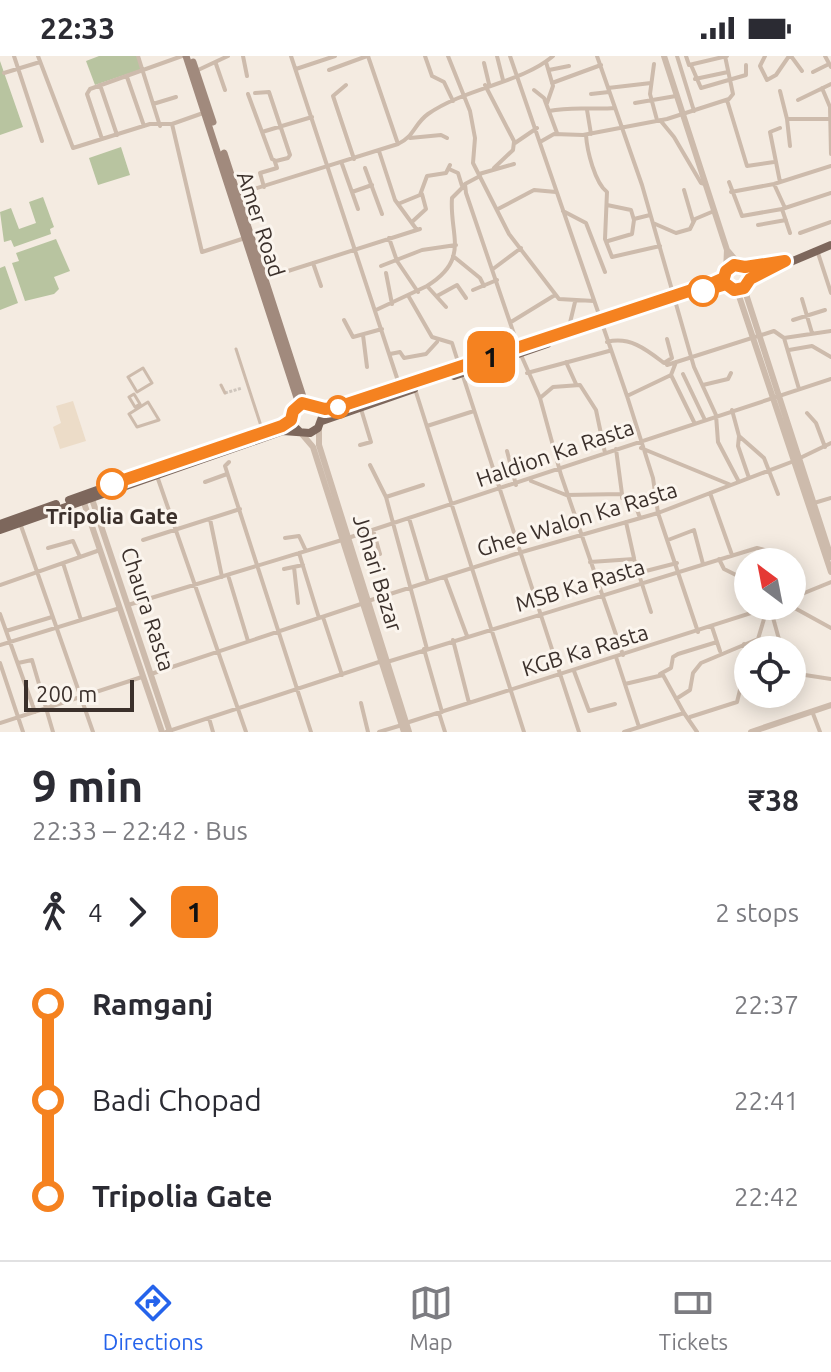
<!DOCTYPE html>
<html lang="en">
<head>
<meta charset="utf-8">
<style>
  :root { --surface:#fff; --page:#f2f2f3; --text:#2b2b33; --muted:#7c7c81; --line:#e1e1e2; --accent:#2563eb }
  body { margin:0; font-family:Ubuntu,sans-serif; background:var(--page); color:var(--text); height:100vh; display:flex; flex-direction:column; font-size:30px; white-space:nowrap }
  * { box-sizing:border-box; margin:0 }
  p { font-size:26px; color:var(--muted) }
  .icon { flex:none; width:44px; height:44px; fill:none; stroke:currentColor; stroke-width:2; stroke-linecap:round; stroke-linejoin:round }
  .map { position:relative; height:676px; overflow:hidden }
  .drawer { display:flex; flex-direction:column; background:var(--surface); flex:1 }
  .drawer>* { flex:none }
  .badge { padding:0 16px; border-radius:12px; font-size:28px; line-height:52px }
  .needle { width:52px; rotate:328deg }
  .controls { position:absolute; left:734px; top:492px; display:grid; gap:16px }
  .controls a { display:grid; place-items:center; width:72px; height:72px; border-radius:50%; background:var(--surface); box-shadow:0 4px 20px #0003; font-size:40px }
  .scale { position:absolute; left:24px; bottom:20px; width:110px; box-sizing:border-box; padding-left:8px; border:4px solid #3b302b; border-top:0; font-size:22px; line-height:28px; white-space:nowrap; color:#3b302b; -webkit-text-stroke:6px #fbf5ee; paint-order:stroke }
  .map>.badge { position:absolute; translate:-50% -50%; box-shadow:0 0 0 4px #fff }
  .legs { display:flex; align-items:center; gap:12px; height:88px; padding:0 32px; font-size:26px }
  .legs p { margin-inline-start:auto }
  .overview { display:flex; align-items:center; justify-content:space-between; height:136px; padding:0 32px }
  h1 { font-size:44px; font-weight:700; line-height:60px }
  ul { padding:0 32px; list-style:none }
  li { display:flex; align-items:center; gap:28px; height:96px; font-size:30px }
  li i { display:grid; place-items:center; width:12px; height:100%; margin:0 10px; background:currentColor }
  li i::after { content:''; width:20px; height:20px; margin:-10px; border:6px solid; border-radius:50%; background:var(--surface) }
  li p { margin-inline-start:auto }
  li:first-child i { background:linear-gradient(#0000 50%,currentColor 0) }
  li:last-child i { background:linear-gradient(currentColor 50%,#0000 0) }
  .status { display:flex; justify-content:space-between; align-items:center; height:56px; padding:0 40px; background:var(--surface); direction:ltr }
  .status svg { height:22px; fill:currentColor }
  .menu { display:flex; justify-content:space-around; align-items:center; height:112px; border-top:2px solid var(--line); background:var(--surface); font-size:22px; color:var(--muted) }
  .menu a { display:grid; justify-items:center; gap:4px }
  .menu .selected { color:var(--accent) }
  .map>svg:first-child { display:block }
</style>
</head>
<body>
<div class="status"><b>22:33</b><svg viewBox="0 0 49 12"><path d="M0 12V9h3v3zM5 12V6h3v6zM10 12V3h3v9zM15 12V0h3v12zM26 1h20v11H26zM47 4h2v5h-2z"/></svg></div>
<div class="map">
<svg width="831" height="676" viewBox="0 0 831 676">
  <rect width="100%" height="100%" fill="#f4ebe1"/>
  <path fill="#b8c4a0" d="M 99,0 L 137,0 L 142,13 L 95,29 L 86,5 Z
    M 0,5 L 23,71 L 0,79 Z
    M 121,91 L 130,119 L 98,129 L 89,102 Z
    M 43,141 L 54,171 L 50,173 L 51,178 L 14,191 L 11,184 L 4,186 L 0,156 L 11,152 L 19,173 L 36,167 L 29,146 Z
    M 56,183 L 70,215 L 54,221 L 59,233 L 54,238 L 25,245 L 12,207 L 19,205 L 16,197 Z
    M 5,210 L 18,247 L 0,254 L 0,212 Z"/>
  <path fill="#ecdcc8" d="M 73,345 L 86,385 L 60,393 L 53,371 L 61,367 L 56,350 Z"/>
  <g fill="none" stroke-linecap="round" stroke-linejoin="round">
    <path stroke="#cfc6bd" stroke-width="3" stroke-dasharray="3 1.5" stroke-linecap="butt" d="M 225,337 L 242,332"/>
    <path stroke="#cdbbac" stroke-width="3" d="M 236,293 L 262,373
      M 143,312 L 152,327 L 137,336 L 128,321 Z
      M 221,329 L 225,337
      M 134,338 L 140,348 L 135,351 L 129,341 Z
      M 148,346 L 159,364 L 137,371 L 129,358 Z"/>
    <path stroke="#cdbbac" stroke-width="4" d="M 14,0 L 42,85
      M 38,0 L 73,92 L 150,68 L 172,68 L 206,56
      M 138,0 L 160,70
      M 243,0 L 247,20
      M 291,0 L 399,328
      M 368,0 L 398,88
      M 425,0 L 432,20 L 444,26 L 453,45
      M 448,0 L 470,55 L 475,82 L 473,107 L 509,178 L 559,243 L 594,245
      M 497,0 L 503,24
      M 510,0 L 627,340 L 653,422 L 658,457 L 698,576
      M 597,0 L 642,129 L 694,311 L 716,359 L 718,386 L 739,426
      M 677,0 L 694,55
      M 686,0 L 689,9 L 727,0
      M 765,0 L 760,10 L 767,24 L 776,19 L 789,0
      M 791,0 L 802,15
      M 825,0 L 831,11
      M 546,6 L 553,30 L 547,47
      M 484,7 L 489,28
      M 216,8 L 225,34
      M 654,8 L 650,38 L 657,64
      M 691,9 L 701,32 L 746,19 L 746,9
      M 296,13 L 335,0
      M 329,14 L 367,0
      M 549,14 L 569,10
      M 196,15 L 228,0
      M 813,16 L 829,8
      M 4,17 L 40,6
      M 127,21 L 144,70
      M 695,23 L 728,16
      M 552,27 L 601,9
      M 100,29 L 117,79
      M 346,29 L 333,40 L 354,103
      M 485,29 L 515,87 L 537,72
      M 608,32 L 651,27
      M 822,32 L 830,51 L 831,98
      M 534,34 L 544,42 L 557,77
      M 780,35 L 787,63 L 828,63
      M 248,38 L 272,103 L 276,105 L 288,102 L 290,99 L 269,36 L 255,37
      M 591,38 L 609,36
      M 727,44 L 747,110 L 774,106
      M 798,44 L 831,28
      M 635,47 L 676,40
      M 153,48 L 176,41
      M 587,54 L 591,78
      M 549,55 C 572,50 592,54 615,52
      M 787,63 L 790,90
      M 660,64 L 674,81 L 701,127 L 705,128
      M 172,68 L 202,196 L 245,182
      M 262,76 L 312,61
      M 586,79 C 587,95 595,127 607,136 L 605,183 L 612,201 L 660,190
      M 410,82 L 441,79 L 447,82
      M 102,83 L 87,38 L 90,33 L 182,0
      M 540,86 L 554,78 L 583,79 L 667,63 L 729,43 L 733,38 L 725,0
      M 379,95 L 395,144 L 417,174
      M 342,108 L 358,153
      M 365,112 L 382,158
      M 494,112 L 513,94 L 514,86
      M 449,113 L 458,117 L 462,130
      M 479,118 L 514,108
      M 480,120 L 465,128 L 466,137 L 518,290
      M 729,126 L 742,160 L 782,153 L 831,137
      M 780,126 L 770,76 L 780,72
      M 774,128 L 785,152
      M 264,131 L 260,117 L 277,112 L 275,106
      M 684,134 L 693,165
      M 352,136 L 372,129
      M 731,136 L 774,128 L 831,110
      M 238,138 L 398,88 C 414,81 414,68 428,58 C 465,32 522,27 553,0
      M 398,148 L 420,139 L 427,120 L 446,117 L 450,109
      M 607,149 L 631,154 L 634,164 L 632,178 L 608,185
      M 498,153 L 534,134 L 556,136
      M 782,153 L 790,177
      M 563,155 L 586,167 L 605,216
      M 634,163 L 650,159
      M 413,165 L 426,153 L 422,138
      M 653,167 L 676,177 L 690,173 L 695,163 L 714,155
      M 758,169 L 786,164
      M 800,177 L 831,166
      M 389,182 L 397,205 L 418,236
      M 817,194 L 831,237
      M 453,200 L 480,222 L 484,230
      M 313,207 L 321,230
      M 381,210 L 422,194 L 456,189
      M 493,213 L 521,192
      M 386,217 L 392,248
      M 266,222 L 420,173
      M 473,234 L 497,224
      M 437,240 L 457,229 L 466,242
      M 409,241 L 432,281 L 452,287 L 459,309
      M 802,243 L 812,277
      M 446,251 L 427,230 C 471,203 449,178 452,142 L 465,129
      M 376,254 L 427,230
      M 344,264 L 353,281 L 382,273
      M 793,264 L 825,254
      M 511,266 L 555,239
      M 569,271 L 575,246
      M 363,279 L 367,311
      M 607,286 C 630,280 647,294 664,307 L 672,302 L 667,283
      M 789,294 L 812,290 L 831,301
      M 390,298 L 400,296 L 404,302 L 426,298 L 437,286
      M 521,299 L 540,342 L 561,419 L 623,599
      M 566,306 L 576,328
      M 667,309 L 774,275 L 784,282
      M 462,317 L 579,676
      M 527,317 L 609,295
      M 683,318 L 704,362
      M 671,319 L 676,306
      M 703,329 L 728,323 L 731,317
      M 415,333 L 524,676
      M 799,333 L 784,282 L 831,275
      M 627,340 L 671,319 L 694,366
      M 540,342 L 553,331 L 580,329 L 596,354 L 605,397
      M 732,354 L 739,380 L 764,402 L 778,438
      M 807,357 L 816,367 L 825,391
      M 427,370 L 474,355
      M 739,380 L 738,390 L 749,422
      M 360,389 L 371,386 L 361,353
      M 641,392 L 731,429
      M 507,395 L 516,429
      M 798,403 L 831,387
      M 229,406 L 225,410 L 311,676
      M 370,409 L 386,441 L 427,593
      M 157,420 L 246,676
      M 531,425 L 566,439 L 622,438 L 616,393
      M 205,426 L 227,418
      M 710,437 L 732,499
      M 622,438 L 622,442 L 633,442 L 640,462
      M 386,441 L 423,429
      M 814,447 L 831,442
      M 409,462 L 428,526
      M 210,463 L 222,521
      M 626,466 L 634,502
      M 20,467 L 93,676
      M 373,474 L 380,498
      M 285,482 L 299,480 L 306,495
      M 348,482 L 831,323
      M 143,484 L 240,453
      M 668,484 L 694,474 L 703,508
      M 48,492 L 73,485 L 80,501
      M 299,497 L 319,562
      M 719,503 L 724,513 L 748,525
      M 590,506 L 634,503 L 651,556
      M 63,507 L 81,564
      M 294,511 L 298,547
      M 284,513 L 303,509
      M 638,517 L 677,507
      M 228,519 L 248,585
      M 445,521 L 467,580
      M 0,529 L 100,494
      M 792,542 L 831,526
      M 368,545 L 522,496 L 658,457 L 794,405
      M 128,549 L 342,484
      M 791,550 L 831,572
      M 770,551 L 782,594
      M 0,558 L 35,656
      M 323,561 L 342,619
      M 712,571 L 720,595
      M 6,575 L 52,561
      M 453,584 L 469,647
      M 744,588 L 748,596
      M 0,589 L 120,552
      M 424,593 L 442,656
      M 616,601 L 639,671
      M 387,606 L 757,492 L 772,496 L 775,506
      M 0,607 L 23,676
      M 18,607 L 32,604 L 53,676
      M 574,615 L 589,655 L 615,648
      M 792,617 L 831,623
      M 151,618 L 361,548
      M 660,618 L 671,612 L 673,601 L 678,598 L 717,586
      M 625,628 L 663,619 L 684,657
      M 676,643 L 690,634 L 693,617 L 701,607 L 758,583 L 764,563 L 761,554
      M 361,647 L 368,676
      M 812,655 L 820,676
      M 439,657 L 445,676
      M 690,661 L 737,646 L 741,630 L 748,627
      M 209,662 L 213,676
      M 0,667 L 142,621
      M 406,667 L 773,550
      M 166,676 L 382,605
      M 379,676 L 402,669
      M 624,676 L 684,657 L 697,676"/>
    <path stroke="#cdbbac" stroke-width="6" d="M 664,0 L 727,194 L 739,208
      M 726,215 L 727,194
      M 744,232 L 831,501
      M 737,234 L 831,516
      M 319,372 L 319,389 L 409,676
      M 301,377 L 313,391 L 404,676
      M 91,440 L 170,676
      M 82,441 L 162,676
      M 751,676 L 831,649"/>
    <path stroke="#a18a7d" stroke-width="7" d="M 186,0 L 299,348
      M 193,6 L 213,66
      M 224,97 L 305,347"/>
    <path stroke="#7d675c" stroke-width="8" d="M 745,211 L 750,221 L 747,230 L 737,234 L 728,231 L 725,217 L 734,209 L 745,211 L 785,205
      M 750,223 L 831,189
      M 454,320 L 547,288
      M 322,365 L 414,333
      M 300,376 L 292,368 L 291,359 L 302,347 L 325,353 L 338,351 L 724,222
      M 235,386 L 291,364
      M 69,444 L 97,434
      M 0,468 L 56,448
      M 0,474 L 283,375 L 310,377 L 318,372 L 322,361"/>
  </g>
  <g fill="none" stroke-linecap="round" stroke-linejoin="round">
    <defs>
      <path id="line-1" d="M 112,428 L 282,370 L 291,364 L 293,355 L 302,347 L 325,353 L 338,351 L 713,227 L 724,222 L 726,215 L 734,209 L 745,211 L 785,205 L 750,223 L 744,232 L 734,234 L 726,228 L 703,235"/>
    </defs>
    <use href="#line-1" stroke="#fff" stroke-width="18"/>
    <use href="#line-1" stroke="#f58220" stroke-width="12"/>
  </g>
  <g fill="#fff" stroke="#f58220" stroke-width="4">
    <circle cx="703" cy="235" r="14"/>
    <circle cx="338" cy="351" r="10"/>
    <circle cx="112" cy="428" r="14"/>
  </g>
  <g text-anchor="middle" stroke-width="6" stroke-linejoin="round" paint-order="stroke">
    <g font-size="22" fill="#3b302b" stroke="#fbf5ee">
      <text transform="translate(261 168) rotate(72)" y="8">Amer Road</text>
      <text transform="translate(555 397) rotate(-19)" y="8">Haldion Ka Rasta</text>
      <text transform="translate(577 463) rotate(-17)" y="8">Ghee Walon Ka Rasta</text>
      <text transform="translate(378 517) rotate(73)" y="8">Johari Bazar</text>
      <text transform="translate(580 529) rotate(-17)" y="8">MSB Ka Rasta</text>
      <text transform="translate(148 553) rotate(72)" y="8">Chaura Rasta</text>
      <text transform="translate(585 594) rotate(-17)" y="8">KGB Ka Rasta</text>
    </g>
    <g font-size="22" font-weight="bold" fill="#3b302b" stroke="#fbf5ee">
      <text x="112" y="468">Tripolia Gate</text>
    </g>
  </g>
</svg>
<div class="controls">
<a><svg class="needle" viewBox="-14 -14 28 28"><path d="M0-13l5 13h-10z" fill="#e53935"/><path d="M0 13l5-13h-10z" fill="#7c7c81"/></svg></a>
<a><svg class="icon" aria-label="locate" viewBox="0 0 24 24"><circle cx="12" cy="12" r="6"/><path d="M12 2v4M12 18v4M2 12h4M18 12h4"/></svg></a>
</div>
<div class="scale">200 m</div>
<b class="badge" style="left:491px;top:301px;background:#f58220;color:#111">1</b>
</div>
<section class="drawer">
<div class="overview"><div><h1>9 min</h1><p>22:33 – 22:42 · Bus</p></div><b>₹38</b></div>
<div class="legs"><svg class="icon" aria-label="walk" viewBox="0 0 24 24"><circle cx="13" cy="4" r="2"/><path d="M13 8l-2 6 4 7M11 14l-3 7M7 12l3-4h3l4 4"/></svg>4<svg class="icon" aria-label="forward" viewBox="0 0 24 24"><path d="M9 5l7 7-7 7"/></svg><b class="badge" style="background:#f58220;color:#111">1</b><p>2 stops</p></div>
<ul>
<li><i style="color:#f58220"></i><b>Ramganj</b><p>22:37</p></li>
<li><i style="color:#f58220"></i><span>Badi Chopad</span><p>22:41</p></li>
<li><i style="color:#f58220"></i><b>Tripolia Gate</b><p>22:42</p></li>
</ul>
</section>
<nav class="menu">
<a class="selected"><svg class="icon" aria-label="directions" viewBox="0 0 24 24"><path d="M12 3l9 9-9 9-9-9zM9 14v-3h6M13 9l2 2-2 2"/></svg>Directions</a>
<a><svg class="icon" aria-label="map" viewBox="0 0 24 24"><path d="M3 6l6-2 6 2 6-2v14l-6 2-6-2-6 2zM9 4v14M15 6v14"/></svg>Map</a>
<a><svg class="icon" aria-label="tickets" viewBox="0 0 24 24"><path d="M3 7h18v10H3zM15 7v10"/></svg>Tickets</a>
</nav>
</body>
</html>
